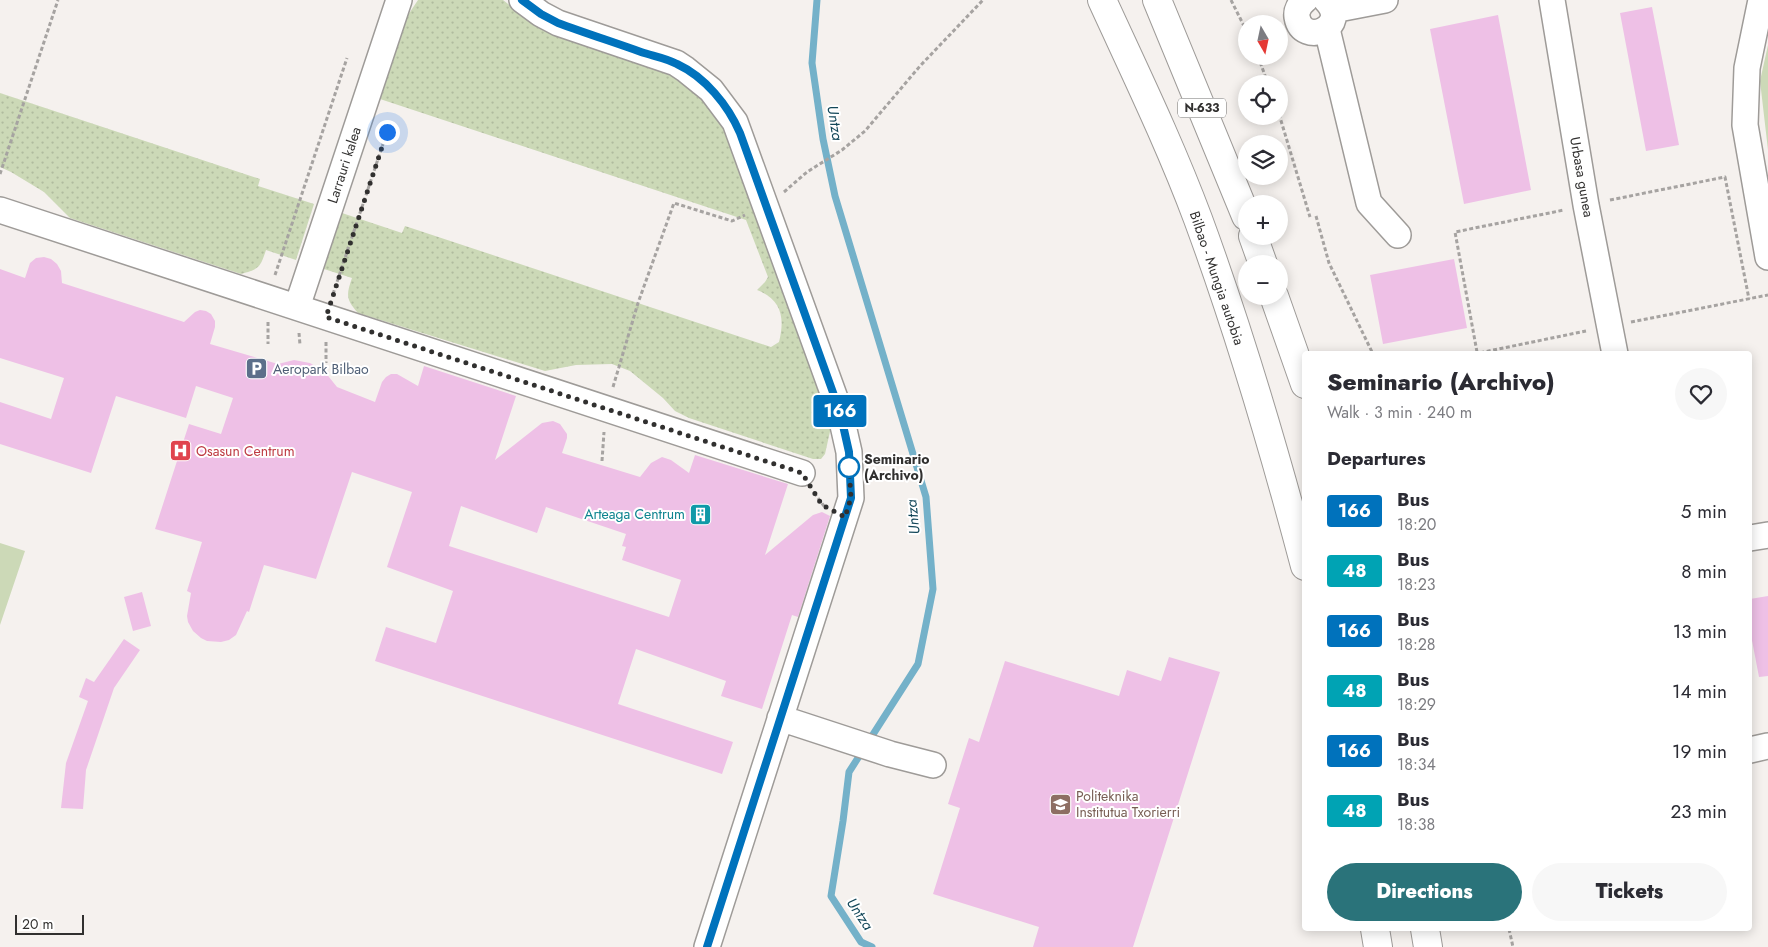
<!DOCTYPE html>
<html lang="en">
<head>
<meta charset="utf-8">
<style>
  :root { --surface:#fff; --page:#f7f7f7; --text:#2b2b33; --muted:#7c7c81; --accent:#2a737a }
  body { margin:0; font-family:Jost,sans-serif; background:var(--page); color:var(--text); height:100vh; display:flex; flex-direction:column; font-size:19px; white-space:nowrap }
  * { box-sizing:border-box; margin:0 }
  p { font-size:16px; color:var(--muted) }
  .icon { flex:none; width:28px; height:28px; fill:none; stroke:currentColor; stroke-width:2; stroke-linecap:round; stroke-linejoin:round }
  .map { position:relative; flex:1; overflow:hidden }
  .details { position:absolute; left:1302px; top:351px; width:450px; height:580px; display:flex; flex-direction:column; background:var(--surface); border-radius:5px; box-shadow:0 2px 12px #0003 }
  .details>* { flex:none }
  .badge { padding:0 10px; border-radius:4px; font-size:18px; line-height:32px }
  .needle { width:32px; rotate:171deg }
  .controls { position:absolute; left:1238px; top:15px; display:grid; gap:10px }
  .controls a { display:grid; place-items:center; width:50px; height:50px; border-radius:50%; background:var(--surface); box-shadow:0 2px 12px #0003; font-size:25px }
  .scale { position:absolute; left:15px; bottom:12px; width:69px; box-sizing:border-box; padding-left:5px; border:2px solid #31302f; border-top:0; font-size:14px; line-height:18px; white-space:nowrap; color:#31302f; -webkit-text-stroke:4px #fff; paint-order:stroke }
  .you { position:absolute; width:25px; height:25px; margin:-12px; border:4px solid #fff; border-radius:50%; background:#1a73e8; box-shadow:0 0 0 8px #1a73e833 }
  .map>.badge { position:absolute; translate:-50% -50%; box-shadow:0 0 0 2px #fff }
  h2 { padding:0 25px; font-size:19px; line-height:45px }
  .round { display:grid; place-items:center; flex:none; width:52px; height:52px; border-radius:26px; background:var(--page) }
  .head { display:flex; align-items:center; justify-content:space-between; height:85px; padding:0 25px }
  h1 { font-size:24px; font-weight:800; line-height:38px }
  .cta { display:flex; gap:10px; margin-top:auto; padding:10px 25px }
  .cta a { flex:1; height:58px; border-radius:30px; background:var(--accent); color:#fff; font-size:20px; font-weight:800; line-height:58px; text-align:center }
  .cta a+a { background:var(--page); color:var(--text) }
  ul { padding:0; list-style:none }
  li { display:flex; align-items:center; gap:15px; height:60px; padding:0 25px }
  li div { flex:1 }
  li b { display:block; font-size:19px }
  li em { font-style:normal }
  li .badge { min-width:55px; font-weight:700; text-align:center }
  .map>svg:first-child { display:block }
</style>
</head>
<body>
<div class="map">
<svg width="1768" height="947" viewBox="0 0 1768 947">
  <defs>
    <pattern id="garden-dots" width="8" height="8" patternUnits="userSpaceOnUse" patternTransform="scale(1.25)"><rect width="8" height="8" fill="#ccd9b7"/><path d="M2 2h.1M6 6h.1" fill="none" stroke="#b0bb9e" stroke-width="1.8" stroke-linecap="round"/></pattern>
  </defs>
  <rect width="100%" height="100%" fill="#f5f1ee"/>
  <path fill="#ccd9b7" d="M 1768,45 L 1768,150 L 1760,81 Z
    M 0,543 L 25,551 L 0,625 Z"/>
  <path fill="url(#garden-dots)" d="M 418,0 L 503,0 L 535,25 L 671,74 C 695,87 711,108 727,130 L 831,427 L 825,454 L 821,459 L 813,459 L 689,418 L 675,411 L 663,398 L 630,371 L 612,364 L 576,365 L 545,371 L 358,313 C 346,300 346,295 352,278 L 324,269 L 342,213 L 402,233 L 405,226 L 771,347 L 779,342 C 785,318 782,300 757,290 L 765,282 L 768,277 L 746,220 L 380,99 L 408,15 Z
    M 0,93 L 260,179 L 258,186 L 314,204 L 296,260 L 266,250 C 260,268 259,269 241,274 L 70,218 L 44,192 L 11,172 L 0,167 Z"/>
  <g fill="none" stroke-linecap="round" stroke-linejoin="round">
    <path stroke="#74b1c9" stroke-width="7" d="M 817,0 L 812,63 L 823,139 L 835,196 L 926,497 L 933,589 L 918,664 L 849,772 L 843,821 L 831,896 L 861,942 L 872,947"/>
  </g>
  <path fill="#eec0e6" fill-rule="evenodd" d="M 1652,7 L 1679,145 L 1646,151 L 1620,13 Z
    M 1498,15 L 1531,190 L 1464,204 L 1430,29 Z
    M 44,257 L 51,259 L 57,264 L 61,271 L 62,283 L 184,322 L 195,312 L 200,310 L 206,311 L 211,314 L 215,321 L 215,327 L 210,344 L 278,364 L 294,360 L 310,363 L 325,372 L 337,387 L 375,402 L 382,382 L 386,377 L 391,374 L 397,374 L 418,386 L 424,366 L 516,396 L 495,460 L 542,423 L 553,421 L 560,424 L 567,434 L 567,438 L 562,453 L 640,477 L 651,463 L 662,457 L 671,460 L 689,473 L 695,455 L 788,484 L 765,555 L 813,515 L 822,512 L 830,516 L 798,617 L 792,615 L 762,709 L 721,696 L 726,681 L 636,649 L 618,704 L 733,742 L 722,774 L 375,661 L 386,627 L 436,643 L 453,591 L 387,567 L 412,492 L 352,472 L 316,579 L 264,565 L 249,612 L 247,611 L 236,635 L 229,640 L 221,642 L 207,641 L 201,638 L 193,631 L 188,622 L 187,616 L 191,593 L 187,591 L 202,542 L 155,529 L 189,424 L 221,434 L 233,398 L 196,386 L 186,418 L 116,396 L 91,473 L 0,444 L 0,402 L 51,419 L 64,378 L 0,358 L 0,269 L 25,278 L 30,263 L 36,258 ZM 461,506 L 537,533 L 546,507 L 626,534 L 622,546 L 626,547 L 622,560 L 681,580 L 669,617 L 449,546 Z
    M 1454,259 L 1467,328 L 1383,344 L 1370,275 Z
    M 142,592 L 151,626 L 133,631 L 124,597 Z
    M 1768,596 L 1768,676 L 1759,677 L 1750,630 L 1750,599 Z
    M 124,639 L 140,650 L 114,688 L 86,770 L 83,809 L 61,808 L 66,763 L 88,701 L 79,697 L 86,678 L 94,682 Z
    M 1169,657 L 1220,672 L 1133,947 L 1033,947 L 1039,927 L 933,894 L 960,808 L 948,804 L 969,738 L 979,742 L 1005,661 L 1119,696 L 1127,670 L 1161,681 Z"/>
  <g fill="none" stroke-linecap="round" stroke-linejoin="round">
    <defs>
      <path id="minor" d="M 522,0 L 541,14 L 558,23 L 676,63 L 685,69 L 711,90 L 735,122 L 840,412 L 849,452 L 851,498 L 707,947
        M 1305,0 C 1300,4 1296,10 1297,17 C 1302,48 1352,27 1326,0
        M 1552,0 L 1586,205 L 1615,354
        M 1761,0 L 1747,68 L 1745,125 L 1768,257
        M 1333,10 L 1385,0
        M 1327,29 L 1369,203 L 1398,235
        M 0,210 L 802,473
        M 297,307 L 399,0
        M 1750,538 L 1768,535
        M 780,718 L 890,754 L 933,765
        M 1750,750 L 1768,746"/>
      <path id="highway" d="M 1102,0 C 1135,72 1170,144 1198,219 C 1240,333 1274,449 1305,566
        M 1157,0 L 1246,216
        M 1253,236 L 1263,264
        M 1274,296 L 1305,384
        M 1375,929 L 1378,947
        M 1425,929 L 1428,947"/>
    </defs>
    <use href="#minor" stroke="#9e9b98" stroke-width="28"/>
    <use href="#highway" stroke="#9e9b98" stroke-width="30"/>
    <path stroke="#a6a3a1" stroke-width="3" stroke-dasharray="4 2.5" stroke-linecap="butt" d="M 1231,0 L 1246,30
      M 1258,56 L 1268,84
      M 1279,114 L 1310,217
      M 0,174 L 58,0
      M 784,192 L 807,172 L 842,150 L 865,131 L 920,66 L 983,0
      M 1610,200 L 1725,177 L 1749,299
      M 1316,216 L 1329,263 L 1373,354
      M 275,275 L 347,58
      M 333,294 L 387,132
      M 268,322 L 268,344
      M 1631,322 L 1768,295
      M 299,333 L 300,345
      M 326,342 L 326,363
      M 1477,352 L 1455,232 L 1564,210
      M 1474,354 L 1586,331
      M 613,387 L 638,303 L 674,203 L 732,221 L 745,215
      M 602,461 L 604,432
      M 814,493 L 824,506
      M 1509,929 L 1513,947"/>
    <use href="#minor" stroke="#fff" stroke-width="25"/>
    <use href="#highway" stroke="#fff" stroke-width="28"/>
  </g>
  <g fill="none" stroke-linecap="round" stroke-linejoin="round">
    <defs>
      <path id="line" d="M 522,0 L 541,14 L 558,23 C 585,33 613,42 641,52 C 653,56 666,58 677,64 C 705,77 728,105 740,133 L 840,412 L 849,452 L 851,498 L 707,947"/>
    </defs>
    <use href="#line" stroke="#fff" stroke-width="11"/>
    <use href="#line" stroke="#0072bc" stroke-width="8"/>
    <path stroke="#31302f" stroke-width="5" stroke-dasharray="0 9" d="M 387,132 L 326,317 L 802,473 L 822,505 L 845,517 L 851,498 L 849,467"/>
  </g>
  <defs>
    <symbol id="parking-square" viewBox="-11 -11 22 22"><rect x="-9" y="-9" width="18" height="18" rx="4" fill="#5c6f8a" stroke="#fff"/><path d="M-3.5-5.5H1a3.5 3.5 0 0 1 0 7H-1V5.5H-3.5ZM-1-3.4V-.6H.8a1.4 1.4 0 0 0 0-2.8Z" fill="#fff"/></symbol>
    <symbol id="hospital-square" viewBox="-11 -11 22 22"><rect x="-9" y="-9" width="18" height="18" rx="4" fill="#e0444e" stroke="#fff"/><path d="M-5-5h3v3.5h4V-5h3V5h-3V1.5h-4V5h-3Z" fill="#fff"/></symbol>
    <symbol id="building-square" viewBox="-11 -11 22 22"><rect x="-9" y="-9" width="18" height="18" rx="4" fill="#0f9aa8" stroke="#fff"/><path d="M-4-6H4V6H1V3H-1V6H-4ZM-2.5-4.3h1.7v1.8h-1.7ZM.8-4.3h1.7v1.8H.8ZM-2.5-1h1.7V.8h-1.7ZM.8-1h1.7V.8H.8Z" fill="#fff"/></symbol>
    <symbol id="school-square" viewBox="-11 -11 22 22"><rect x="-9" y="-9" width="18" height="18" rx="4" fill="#8d6e63" stroke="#fff"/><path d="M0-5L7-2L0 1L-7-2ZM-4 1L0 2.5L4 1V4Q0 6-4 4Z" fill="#fff"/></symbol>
  </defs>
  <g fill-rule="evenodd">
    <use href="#parking-square" x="244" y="356" width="25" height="25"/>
    <use href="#hospital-square" x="168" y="438" width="25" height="25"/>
    <use href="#building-square" x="688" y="502" width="25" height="25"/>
    <use href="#school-square" x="1048" y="792" width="25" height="25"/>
  </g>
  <circle fill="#fff" stroke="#0072bc" stroke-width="2.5" cx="849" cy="467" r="10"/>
  <g text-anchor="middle" stroke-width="4" stroke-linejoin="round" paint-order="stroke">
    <rect fill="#fff" stroke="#6f6e6d" stroke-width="1" x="1178" y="98.5" width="48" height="19" rx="4"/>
    <g font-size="12" font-weight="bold" fill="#31302f">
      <text x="1202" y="112">N-633</text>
    </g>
    <g font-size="14" fill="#31302f" stroke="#fff">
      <text transform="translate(344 165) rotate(-72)" y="5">Larrauri kalea</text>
      <text transform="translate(1582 177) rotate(80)" y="5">Urbasa gunea</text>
      <text transform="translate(1217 278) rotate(71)" y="5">Bilbao - Mungia autobia</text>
    </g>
    <g font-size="14" fill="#4e5e75" stroke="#fff" text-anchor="start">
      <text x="273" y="374">Aeropark Bilbao</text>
    </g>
    <g font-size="14" fill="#be3a42" stroke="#fff" text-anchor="start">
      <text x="196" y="456">Osasun Centrum</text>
    </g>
    <g font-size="14" font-weight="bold" fill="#31302f" stroke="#fff" text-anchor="start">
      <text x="864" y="464">Seminario<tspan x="864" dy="16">(Archivo)</tspan></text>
    </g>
    <g font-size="14" fill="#0d838f" stroke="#fff" text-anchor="end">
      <text x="685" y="519">Arteaga Centrum</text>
    </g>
    <g font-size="14" fill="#785e54" stroke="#fff" text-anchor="start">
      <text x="1076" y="801">Politeknika<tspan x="1076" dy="16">Institutua Txorierri</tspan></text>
    </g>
    <g font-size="15" font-style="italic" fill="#134759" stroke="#fff">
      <text transform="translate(835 123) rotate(81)" y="5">Untza</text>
      <text transform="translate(913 517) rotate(-96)" y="5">Untza</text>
      <text transform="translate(860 914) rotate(56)" y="5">Untza</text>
    </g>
  </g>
</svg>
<div class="controls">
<a><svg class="needle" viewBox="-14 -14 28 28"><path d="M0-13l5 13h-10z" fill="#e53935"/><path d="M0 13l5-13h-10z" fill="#7c7c81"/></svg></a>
<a><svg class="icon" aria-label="locate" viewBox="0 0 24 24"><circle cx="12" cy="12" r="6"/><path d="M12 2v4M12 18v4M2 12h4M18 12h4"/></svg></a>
<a><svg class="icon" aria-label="layers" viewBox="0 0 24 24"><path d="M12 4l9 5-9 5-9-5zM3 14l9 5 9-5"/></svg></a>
<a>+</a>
<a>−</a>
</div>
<div class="scale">20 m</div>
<div class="you" style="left:387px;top:132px"></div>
<b class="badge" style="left:840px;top:411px;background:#0072bc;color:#fff">166</b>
<section class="details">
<div class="head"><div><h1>Seminario (Archivo)</h1><p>Walk · 3 min · 240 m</p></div><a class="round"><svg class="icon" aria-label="heart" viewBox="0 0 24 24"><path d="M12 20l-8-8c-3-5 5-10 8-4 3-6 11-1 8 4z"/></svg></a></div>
<h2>Departures</h2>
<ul>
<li><span class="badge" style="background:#0072bc;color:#fff">166</span><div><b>Bus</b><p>18:20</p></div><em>5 min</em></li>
<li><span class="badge" style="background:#00a3b4;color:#fff">48</span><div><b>Bus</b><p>18:23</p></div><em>8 min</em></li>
<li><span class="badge" style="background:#0072bc;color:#fff">166</span><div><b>Bus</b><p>18:28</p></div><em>13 min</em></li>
<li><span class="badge" style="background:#00a3b4;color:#fff">48</span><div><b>Bus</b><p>18:29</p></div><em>14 min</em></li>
<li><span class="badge" style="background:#0072bc;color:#fff">166</span><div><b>Bus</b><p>18:34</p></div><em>19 min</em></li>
<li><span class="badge" style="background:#00a3b4;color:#fff">48</span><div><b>Bus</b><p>18:38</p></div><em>23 min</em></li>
</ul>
<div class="cta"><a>Directions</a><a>Tickets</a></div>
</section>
</div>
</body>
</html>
